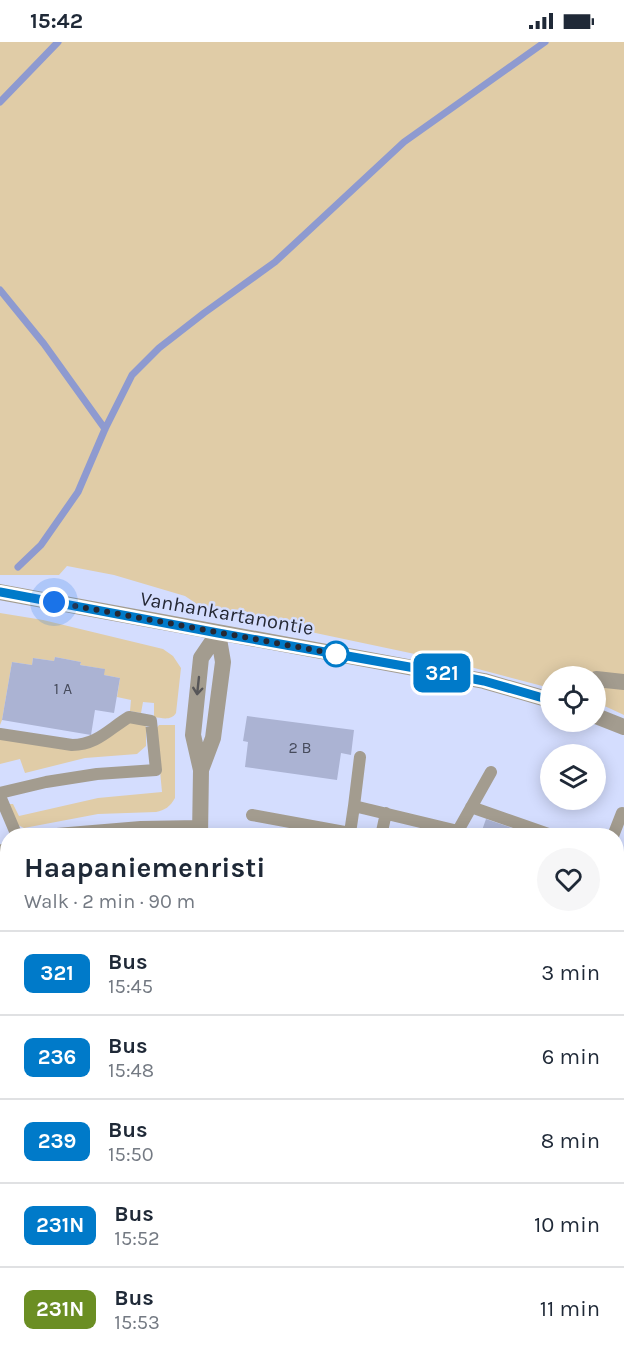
<!DOCTYPE html>
<html lang="en">
<head>
<meta charset="utf-8">
<style>
  :root { --surface:#fff; --page:#f6f6f7; --text:#1f2937; --muted:#747a83; --line:#e0e1e3 }
  body { margin:0; font-family:Karla,sans-serif; background:var(--page); color:var(--text); height:100vh; display:flex; flex-direction:column; font-size:22px; white-space:nowrap }
  * { box-sizing:border-box; margin:0 }
  p { font-size:20px; color:var(--muted) }
  .icon { flex:none; width:33px; height:33px; fill:none; stroke:currentColor; stroke-width:2; stroke-linecap:round; stroke-linejoin:round }
  .map { position:relative; flex:1; overflow:hidden }
  .sheet { position:absolute; left:0px; top:786px; width:624px; height:536px; display:flex; flex-direction:column; background:var(--surface); border-radius:24px 24px 0 0; box-shadow:0 3px 15px #0003 }
  .sheet>* { flex:none }
  .badge { padding:0 12px; border-radius:9px; font-size:21px; line-height:39px }
  .fabs { position:absolute; left:540px; top:624px; display:grid; gap:12px }
  .fabs a { display:grid; place-items:center; width:66px; height:66px; border-radius:50%; background:var(--surface); box-shadow:0 3px 15px #0003; font-size:30px }
  .you { position:absolute; width:30px; height:30px; margin:-15px; border:4px solid #fff; border-radius:50%; background:#1a73e8; box-shadow:0 0 0 9px #1a73e833 }
  .map>.badge { position:absolute; translate:-50% -50%; box-shadow:0 0 0 3px #fff }
  .round { display:grid; place-items:center; flex:none; width:63px; height:63px; border-radius:32px; background:var(--page) }
  .headline { display:flex; align-items:center; justify-content:space-between; height:102px; padding:0 24px }
  h1 { font-size:28px; font-weight:700; line-height:45px }
  ul { padding:0; list-style:none }
  li { display:flex; align-items:center; gap:18px; height:84px; padding:0 24px; border-top:2px solid var(--line) }
  li div { flex:1 }
  li b { display:block; font-size:22px }
  li em { font-style:normal }
  li .badge { min-width:66px; font-weight:700; text-align:center }
  .status { display:flex; justify-content:space-between; align-items:center; height:42px; padding:0 30px; background:var(--surface); direction:ltr }
  .status svg { height:16px; fill:currentColor }
  .map>svg:first-child { display:block }
</style>
</head>
<body>
<div class="status"><b>15:42</b><svg viewBox="0 0 49 12"><path d="M0 12V9h3v3zM5 12V6h3v6zM10 12V3h3v9zM15 12V0h3v12zM26 1h20v11H26zM47 4h2v5h-2z"/></svg></div>
<div class="map">
<svg width="624" height="1321" viewBox="0 0 624 1321">
  <rect width="100%" height="100%" fill="#d4ddfe"/>
  <path fill="#e0cca7" d="M 0,0 L 624,0 L 624,673 L 596,660 L 596,634 L 550,634 L 550,646 L 448,619 L 206,568 L 185,554 L 114,533 L 67,524 L 59,533 L 0,533 Z
    M 0,571 L 43,578 L 163,607 L 173,614 L 181,626 L 176,671 C 171,679 162,676 154,675 L 154,661 L 143,660 L 141,671 L 130,669 L 131,658 L 117,655 L 120,636 L 104,633 L 104,627 L 80,623 L 81,620 L 55,615 L 54,619 L 33,616 L 32,623 L 12,620 L 2,678 L 0,683 Z
    M 129,680 L 144,682 L 146,685 L 146,704 L 137,712 L 85,716 L 25,731 L 20,717 L 0,722 L 0,698 L 8,697 L 75,706 Z
    M 159,683 L 175,683 L 175,756 C 170,765 165,768 156,770 L 98,772 L 24,786 L 18,783 L 9,763 L 10,762 L 13,762 L 19,774 L 98,756 L 162,750 L 156,687 Z"/>
  <g fill="none" stroke-linecap="round" stroke-linejoin="round">
    <path stroke="#8e9ad0" stroke-width="7" d="M 0,60 L 58,0
      M 0,248 L 44,302 L 105,387
      M 18,525 L 41,503 L 78,450 L 105,387 L 132,333 L 159,306 L 204,271 L 275,220 L 404,100 L 545,0"/>
  </g>
  <path fill="#abb3d3" d="M 55,615 L 81,620 L 80,623 L 105,627 L 104,633 L 120,636 L 114,671 L 95,668 L 91,693 L 2,678 L 12,620 L 32,623 L 33,616 L 54,619 Z
    M 247,674 L 354,688 L 351,713 L 341,711 L 337,738 L 245,725 L 248,700 L 243,699 Z
    M 486,777 L 532,793 L 532,794 L 480,794 Z
    M 8,940 L 8,980 L 0,985 L 0,945 Z
    M 624,1073 L 624,1162 L 621,1163 L 619,1153 L 616,1154 L 616,1075 Z
    M 8,1078 L 8,1117 L 5,1119 L 0,1115 L 0,1086 Z
    M 620,1192 L 624,1193 L 624,1278 L 617,1278 L 616,1201 L 620,1201 Z
    M 8,1312 L 8,1314 L 32,1314 L 39,1321 L 0,1321 L 0,1319 Z
    M 616,1313 L 624,1316 L 624,1321 L 563,1321 L 566,1315 L 570,1317 L 572,1314 L 596,1314 L 606,1318 L 608,1314 Z
    M 305,1314 L 345,1314 L 350,1321 L 296,1321 Z"/>
  <g fill="none" stroke-linecap="round" stroke-linejoin="round">
    <path stroke="#a39c8f" stroke-width="12" d="M 0,692 L 72,703 C 97,703 109,687 129,675 L 151,679 L 156,728 L 97,732 L 46,740 L 0,751
      M 360,715 L 354,764 L 458,789
      M 0,754 L 17,794
      M 471,765 L 554,794
      M 252,773 L 350,791 L 354,764
      M 381,794 L 386,771
      M 455,794 L 491,730
      M 613,794 L 622,771
      M 616,814 L 624,817
      M 616,1025 L 624,1024
      M 616,1062 L 624,1066
      M 352,1314 L 359,1321
      M 381,1314 L 393,1321
      M 367,1321 L 373,1314"/>
    <path stroke="#a39c8f" stroke-width="16" d="M 596,637 L 624,640
      M 201,728 L 213,696 L 223,620 L 218,591
      M 57,794 L 141,787 L 200,786
      M 200,794 L 201,728 L 193,693 L 201,616 L 218,591
      M 0,811 L 8,808
      M 0,1035 L 8,1029
      M 200,1321 L 200,1314
      M 522,1321 L 525,1314"/>
    <path stroke="#a39c8f" stroke-width="16" d="M 0,550 L 484,639 L 550,658
      M 596,674 L 624,685"/>
  </g>
  <defs><path id="oneway-shaft" d="M-6 0H5M1.5-3L5.5 0L1.5 3" fill="none" stroke-width="1.6" stroke-linecap="round" stroke-linejoin="round" transform="scale(1.5)"/></defs>
  <use stroke="#575658" href="#oneway-shaft" transform="translate(198 644) rotate(96)"/>
  <g fill="none" stroke-linecap="round" stroke-linejoin="round">
    <defs>
      <path id="line" d="M 0,550 L 218,591 L 443,631 L 484,639 L 550,658"/>
    </defs>
    <use href="#line" stroke="#fff" stroke-width="14"/>
    <use href="#line" stroke="#007ac9" stroke-width="9"/>
    <path stroke="#252834" stroke-width="6" stroke-dasharray="0 10.8" d="M 54,560 L 341,613 L 336,612"/>
  </g>
  <circle fill="#fff" stroke="#007ac9" stroke-width="3" cx="336" cy="612" r="12"/>
  <g text-anchor="middle" stroke-width="5" stroke-linejoin="round" paint-order="stroke">
    <g font-size="16" fill="#464b5c">
      <text x="63" y="652">1 A</text>
      <text x="300" y="711">2 B</text>
    </g>
    <g font-size="20" fill="#252834" stroke="#d4ddfe">
      <text transform="translate(227 571) rotate(10)" y="7">Vanhankartanontie</text>
    </g>
  </g>
</svg>
<div class="fabs">
<a><svg class="icon" aria-label="locate" viewBox="0 0 24 24"><circle cx="12" cy="12" r="6"/><path d="M12 2v4M12 18v4M2 12h4M18 12h4"/></svg></a>
<a><svg class="icon" aria-label="layers" viewBox="0 0 24 24"><path d="M12 4l9 5-9 5-9-5zM3 14l9 5 9-5"/></svg></a>
</div>
<div class="you" style="left:54px;top:560px"></div>
<b class="badge" style="left:442px;top:631px;background:#007ac9;color:#fff">321</b>
<section class="sheet">
<div class="headline"><div><h1>Haapaniemenristi</h1><p>Walk · 2 min · 90 m</p></div><a class="round"><svg class="icon" aria-label="heart" viewBox="0 0 24 24"><path d="M12 20l-8-8c-3-5 5-10 8-4 3-6 11-1 8 4z"/></svg></a></div>
<ul>
<li><span class="badge" style="background:#007ac9;color:#fff">321</span><div><b>Bus</b><p>15:45</p></div><em>3 min</em></li>
<li><span class="badge" style="background:#007ac9;color:#fff">236</span><div><b>Bus</b><p>15:48</p></div><em>6 min</em></li>
<li><span class="badge" style="background:#007ac9;color:#fff">239</span><div><b>Bus</b><p>15:50</p></div><em>8 min</em></li>
<li><span class="badge" style="background:#007ac9;color:#fff">231N</span><div><b>Bus</b><p>15:52</p></div><em>10 min</em></li>
<li><span class="badge" style="background:#6b8e23;color:#fff">231N</span><div><b>Bus</b><p>15:53</p></div><em>11 min</em></li>
</ul>
</section>
</div>
</body>
</html>
